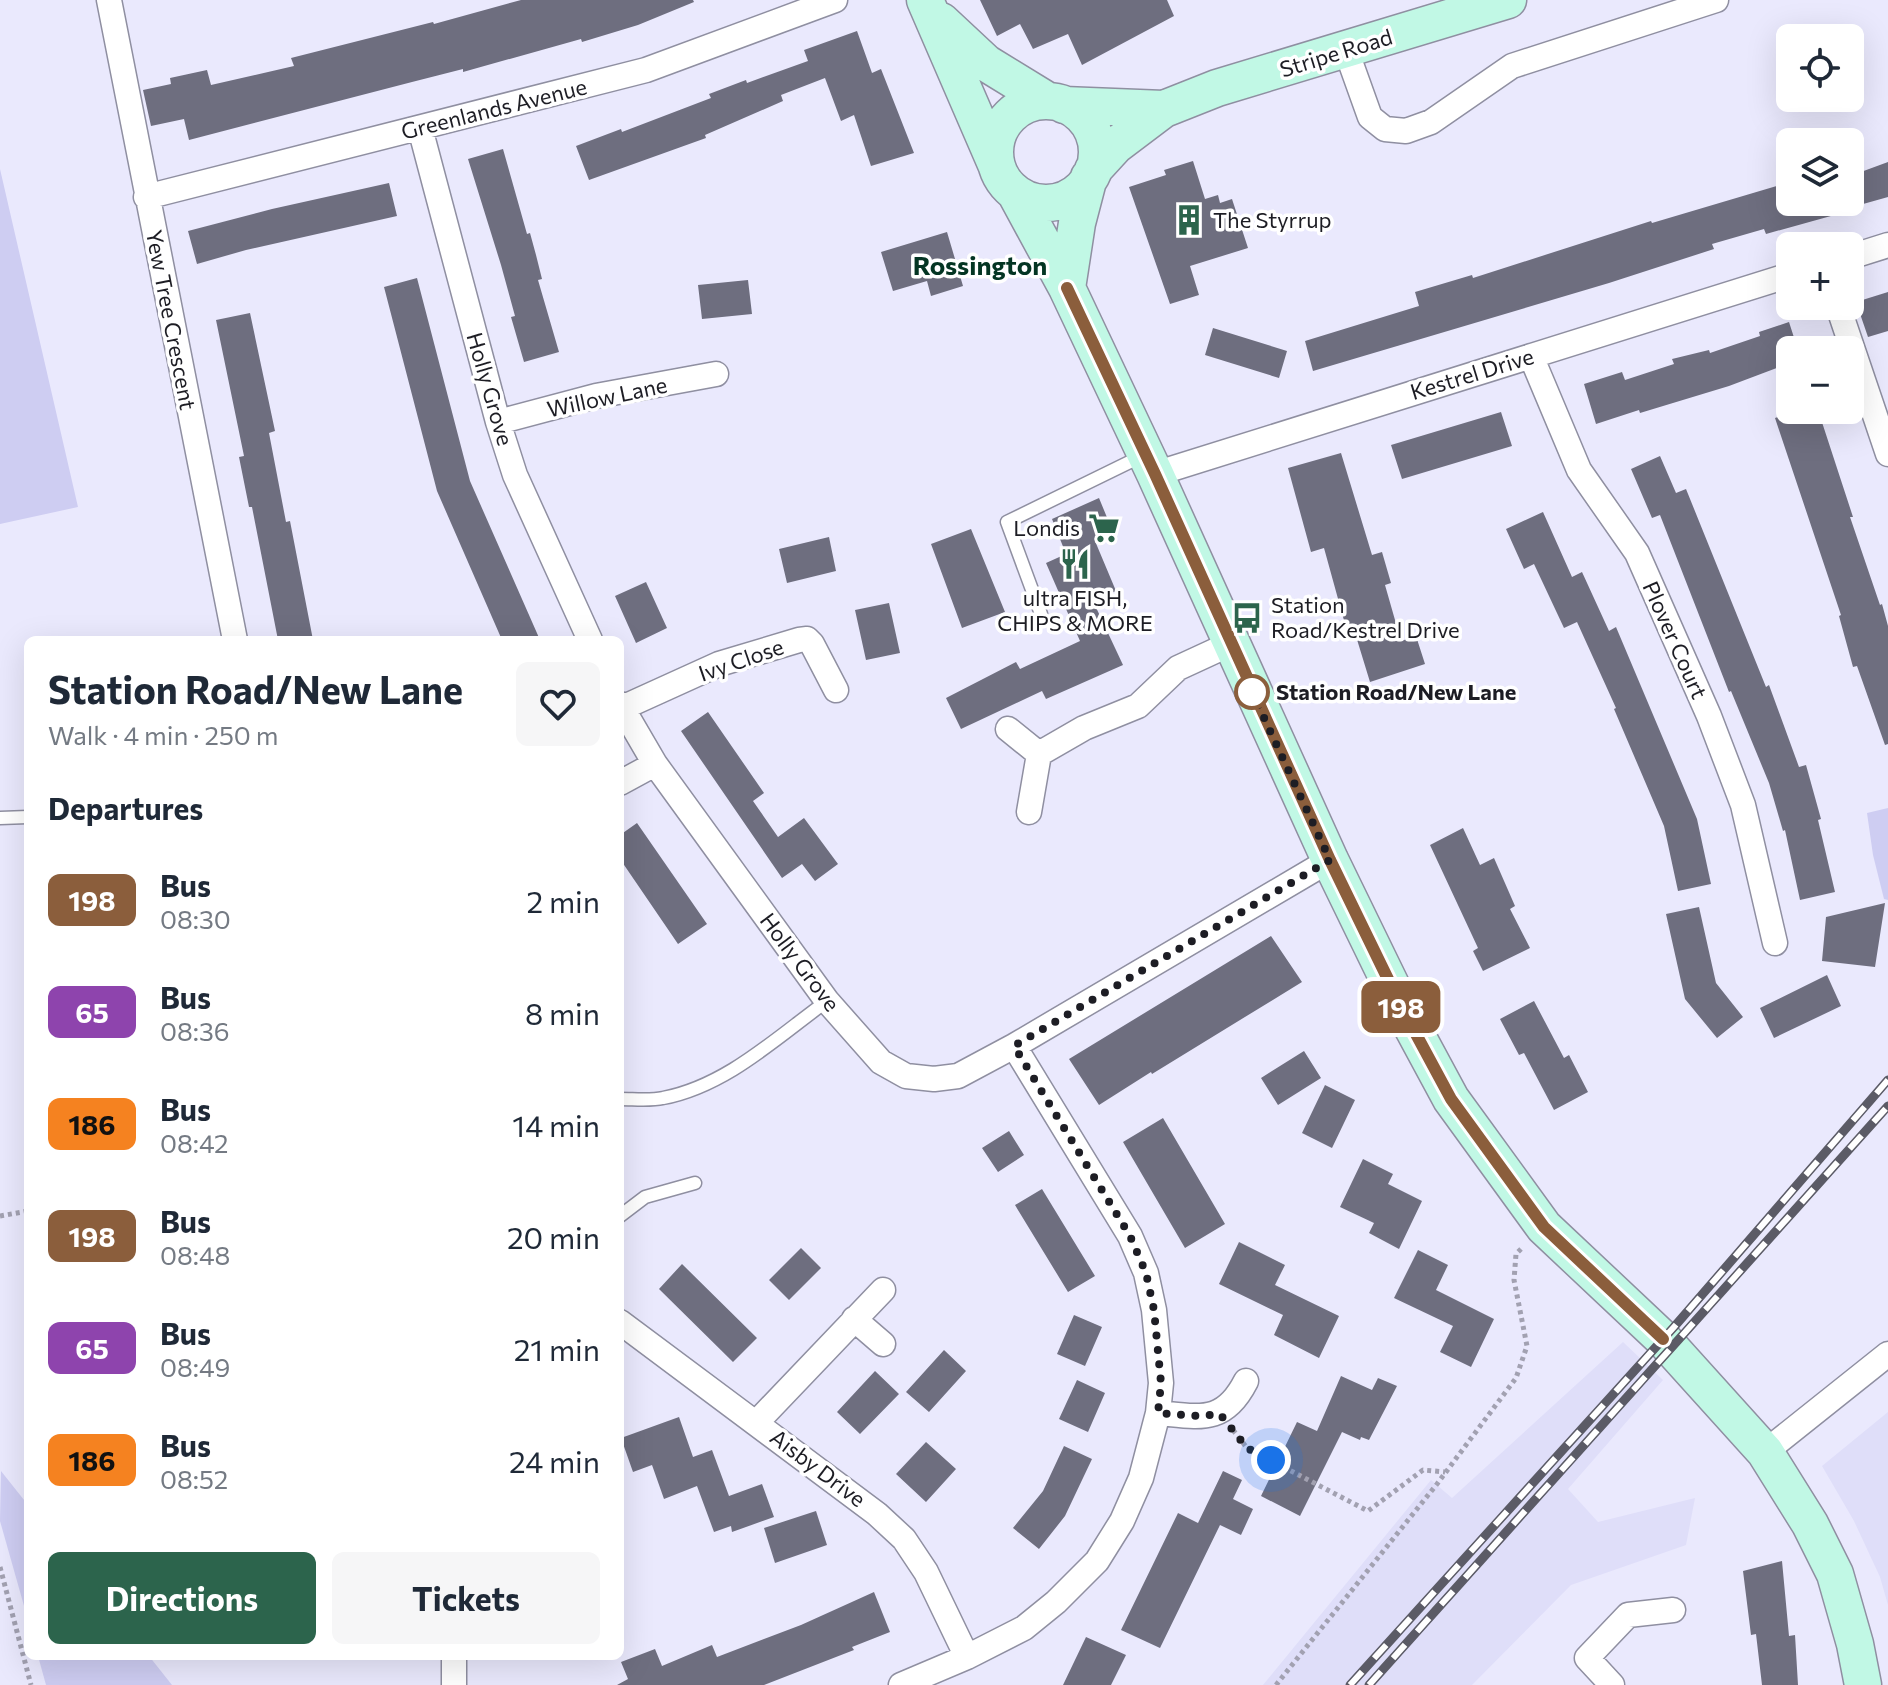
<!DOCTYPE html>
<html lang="en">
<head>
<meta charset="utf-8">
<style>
  :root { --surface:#fff; --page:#f6f6f7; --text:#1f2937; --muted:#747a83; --accent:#2c644c }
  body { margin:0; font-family:Commissioner,sans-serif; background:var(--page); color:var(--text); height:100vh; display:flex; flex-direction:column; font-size:30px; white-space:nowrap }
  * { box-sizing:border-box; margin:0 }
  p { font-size:26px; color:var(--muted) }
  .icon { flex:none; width:44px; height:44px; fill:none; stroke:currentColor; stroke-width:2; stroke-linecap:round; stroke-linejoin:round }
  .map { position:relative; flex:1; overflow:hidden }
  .details { position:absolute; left:24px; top:636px; width:600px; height:1024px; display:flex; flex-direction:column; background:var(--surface); border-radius:12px; box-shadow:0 8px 32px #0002 }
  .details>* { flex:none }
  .badge { padding:0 16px; border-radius:12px; font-size:28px; line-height:52px }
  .tools { position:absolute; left:1776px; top:24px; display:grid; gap:16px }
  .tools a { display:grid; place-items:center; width:88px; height:88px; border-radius:12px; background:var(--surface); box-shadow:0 8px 32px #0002; font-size:40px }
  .you { position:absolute; width:40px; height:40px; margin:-20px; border:6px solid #fff; border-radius:50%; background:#1a73e8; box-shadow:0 0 0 12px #1a73e833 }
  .map>.badge { position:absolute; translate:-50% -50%; box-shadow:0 0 0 4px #fff }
  h2 { padding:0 24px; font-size:30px; line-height:72px }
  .round { display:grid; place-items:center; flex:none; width:84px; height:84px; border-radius:12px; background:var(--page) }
  .overview { display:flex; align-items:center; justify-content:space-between; height:136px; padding:0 24px }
  h1 { font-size:38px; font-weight:700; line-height:60px }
  .cta { display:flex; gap:16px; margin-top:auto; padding:16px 24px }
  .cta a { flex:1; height:92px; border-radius:12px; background:var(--accent); color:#fff; font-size:32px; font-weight:700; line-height:92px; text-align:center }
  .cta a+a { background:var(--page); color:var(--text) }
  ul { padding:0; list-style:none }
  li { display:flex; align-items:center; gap:24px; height:112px; padding:0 24px }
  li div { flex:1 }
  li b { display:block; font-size:30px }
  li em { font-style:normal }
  li .badge { min-width:88px; font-weight:700; text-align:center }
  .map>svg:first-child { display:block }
</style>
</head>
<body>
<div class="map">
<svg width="1888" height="1685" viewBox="0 0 1888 1685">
  <rect width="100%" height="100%" fill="#eae9fd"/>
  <path fill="#dfdef9" d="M 1623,1342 L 1663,1380 L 1568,1489 L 1598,1522 L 1695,1498 L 1686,1545 L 1571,1585 L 1472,1685 L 1263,1685 L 1431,1480 L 1452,1498 Z
    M 1888,1412 L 1888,1605 L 1880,1577 L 1854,1521 L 1822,1466 Z"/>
  <path fill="#cecdf2" d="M 0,169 L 78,507 L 0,524 Z
    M 1888,808 L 1888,900 L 1884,899 L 1873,855 L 1867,813 Z
    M 1,1471 L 28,1505 L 28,1620 L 0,1521 Z
    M 38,1656 L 149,1656 L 172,1685 L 46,1685 Z"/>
  <path fill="#6e6e7f" d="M 521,0 L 693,0 L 694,2 L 638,25 L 582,42 L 581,39 L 463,72 L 463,69 L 412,82 L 189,140 L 184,119 L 151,126 L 143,90 L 171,84 L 170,78 L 207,70 L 211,85 L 294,66 L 291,58 L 433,22 L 434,24 Z
    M 980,0 L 1167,0 L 1174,16 L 1082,65 L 1068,34 L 1033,49 L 1020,24 L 997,36 Z
    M 857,31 L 872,73 L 881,69 L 914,153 L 871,166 L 854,115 L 841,121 L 825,78 L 781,95 L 783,101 L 705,135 L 706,138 L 589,180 L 576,146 L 621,129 L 622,132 L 711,98 L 709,94 L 746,80 L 747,83 L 808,61 L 804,50 Z
    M 503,149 L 527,234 L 530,233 L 536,255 L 542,279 L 538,280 L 559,352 L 524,362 L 511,317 L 515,316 L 501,265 L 468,159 Z
    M 1193,161 L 1205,199 L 1218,195 L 1220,203 L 1232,199 L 1248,248 L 1190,266 L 1199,295 L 1170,304 L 1129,187 L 1166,175 L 1164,170 Z
    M 1888,162 L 1888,197 L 1856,206 L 1856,209 L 1766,234 L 1764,229 L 1712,244 L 1714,249 L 1609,283 L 1313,371 L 1305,341 L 1419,306 L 1415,292 L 1472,275 L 1473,278 L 1651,221 L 1652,223 L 1790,182 L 1790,202 L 1850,202 L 1850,176 Z
    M 389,183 L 397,216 L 246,250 L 197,264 L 188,231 L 272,209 Z
    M 947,232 L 963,286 L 931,296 L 927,281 L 893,291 L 881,252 Z
    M 417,278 L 470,481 L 540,640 L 502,640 L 437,491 L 384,287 Z
    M 748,280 L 752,314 L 702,319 L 698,285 Z
    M 1888,292 L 1888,331 L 1868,337 L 1856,302 Z
    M 250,313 L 275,431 L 269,433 L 286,522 L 290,521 L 313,640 L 278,640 L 252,507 L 249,507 L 239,457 L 244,456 L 216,320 Z
    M 1789,322 L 1798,350 L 1790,350 L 1790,363 L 1729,386 L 1640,413 L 1639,410 L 1596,424 L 1584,384 L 1622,372 L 1625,380 L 1674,364 L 1672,359 L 1709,350 L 1710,353 L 1760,336 L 1759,332 Z
    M 1213,328 L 1287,351 L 1279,378 L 1205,355 Z
    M 1798,410 L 1818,410 L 1853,517 L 1850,517 L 1880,605 L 1882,604 L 1888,626 L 1888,744 L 1885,745 L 1857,666 L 1853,667 L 1839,616 L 1841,615 L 1775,418 Z
    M 1501,412 L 1512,446 L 1402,479 L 1391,445 Z
    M 1341,453 L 1372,555 L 1382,552 L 1391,583 L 1385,585 L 1401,641 L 1416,636 L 1425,664 L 1370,682 L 1355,633 L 1348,635 L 1324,548 L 1311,552 L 1288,468 Z
    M 1660,456 L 1676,493 L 1686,489 L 1766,687 L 1769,685 L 1799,767 L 1806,765 L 1821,819 L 1818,820 L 1835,892 L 1800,900 L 1785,830 L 1783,831 L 1769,783 L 1731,691 L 1729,692 L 1660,515 L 1652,518 L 1631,469 Z
    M 1099,498 L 1113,532 L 1095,541 L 1116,591 L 1093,601 L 1123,665 L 1046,699 L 1042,691 L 961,729 L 946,698 L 1016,662 L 1020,669 L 1080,641 L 1046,563 L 1066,554 L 1052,519 Z
    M 1543,512 L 1572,577 L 1582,572 L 1609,631 L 1616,627 L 1697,819 L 1711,884 L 1678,891 L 1664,826 L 1614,709 L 1616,708 L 1577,622 L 1564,628 L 1534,564 L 1524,569 L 1506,529 Z
    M 971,529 L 1005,612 L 962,628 L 931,544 Z
    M 829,537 L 836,571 L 787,583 L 779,549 Z
    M 646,582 L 667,628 L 636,643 L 615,596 Z
    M 889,603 L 900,653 L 866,660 L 855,610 Z
    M 708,712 L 764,793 L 753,801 L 778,837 L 804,818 L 838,864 L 815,881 L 802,864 L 782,878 L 681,731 Z
    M 637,823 L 707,924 L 678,944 L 620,859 L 620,835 Z
    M 1463,828 L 1480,865 L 1494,858 L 1515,906 L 1510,909 L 1530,948 L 1483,971 L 1473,951 L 1478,948 L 1430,845 Z
    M 1885,903 L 1875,967 L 1822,961 L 1826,917 Z
    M 1699,907 L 1716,983 L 1743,1017 L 1717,1038 L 1685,999 L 1666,914 Z
    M 1271,936 L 1302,982 L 1152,1074 L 1151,1072 L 1099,1105 L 1069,1059 Z
    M 1827,975 L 1841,1006 L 1774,1038 L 1760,1008 Z
    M 1534,1001 L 1564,1058 L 1569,1055 L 1588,1092 L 1554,1110 L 1524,1053 L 1519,1055 L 1500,1019 Z
    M 1304,1051 L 1321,1078 L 1278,1105 L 1261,1078 Z
    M 1325,1085 L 1355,1100 L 1332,1148 L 1302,1133 Z
    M 1163,1118 L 1225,1224 L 1185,1248 L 1123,1142 Z
    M 1009,1131 L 1024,1155 L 998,1172 L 982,1148 Z
    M 1363,1159 L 1393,1174 L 1388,1184 L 1422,1201 L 1399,1249 L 1369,1233 L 1374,1223 L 1340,1207 Z
    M 1042,1189 L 1095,1276 L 1068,1292 L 1015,1205 Z
    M 1239,1242 L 1285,1265 L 1275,1285 L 1339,1316 L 1319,1358 L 1274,1335 L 1283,1315 L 1219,1284 Z
    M 801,1248 L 821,1268 L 789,1300 L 769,1280 Z
    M 1418,1250 L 1448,1265 L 1436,1290 L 1494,1319 L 1471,1367 L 1440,1352 L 1453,1326 L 1394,1298 Z
    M 682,1264 L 757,1338 L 733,1362 L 659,1289 Z
    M 1074,1315 L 1102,1327 L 1085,1366 L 1057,1354 Z
    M 944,1350 L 966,1371 L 929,1412 L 906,1392 Z
    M 875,1371 L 899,1394 L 860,1434 L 837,1412 Z
    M 1341,1376 L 1372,1390 L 1378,1378 L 1397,1386 L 1369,1440 L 1361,1437 L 1360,1440 L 1342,1432 L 1300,1516 L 1261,1496 L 1297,1422 L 1317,1431 Z
    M 1077,1380 L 1105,1393 L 1088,1432 L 1059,1419 Z
    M 679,1417 L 693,1457 L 712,1450 L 729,1496 L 762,1484 L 774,1517 L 732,1532 L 731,1526 L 714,1532 L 697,1486 L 664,1499 L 652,1465 L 633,1472 L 621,1438 Z
    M 926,1442 L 956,1469 L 926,1502 L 896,1474 Z
    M 1064,1446 L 1092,1459 L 1065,1516 L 1039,1549 L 1013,1528 L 1043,1491 Z
    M 1223,1471 L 1242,1480 L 1233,1499 L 1253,1509 L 1241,1535 L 1220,1525 L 1160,1648 L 1121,1630 L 1178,1513 L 1198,1523 Z
    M 816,1511 L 827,1545 L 775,1563 L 764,1528 Z
    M 1782,1561 L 1789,1636 L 1795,1635 L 1798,1685 L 1762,1685 L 1756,1634 L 1751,1635 L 1743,1571 Z
    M 874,1592 L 890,1632 L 852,1647 L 854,1650 L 764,1685 L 617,1685 L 628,1679 L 621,1662 L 655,1649 L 662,1666 L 712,1645 L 717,1657 L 801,1625 Z
    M 1086,1637 L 1126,1655 L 1111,1685 L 1063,1685 Z"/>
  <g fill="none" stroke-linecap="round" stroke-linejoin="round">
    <defs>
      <path id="lane" d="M 1041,614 L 1007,522 L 1142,456
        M 0,818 L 28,817
        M 620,1099 C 634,1099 650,1101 663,1098 C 726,1086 776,1038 827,1001
        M 620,1216 L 645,1197 L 695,1183"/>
      <path id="street" d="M 109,0 L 235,640
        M 1346,50 L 1370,117 L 1385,129 L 1406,131 L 1431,122 L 1512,66 L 1716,0
        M 420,128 L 498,422 L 515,475 L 590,640
        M 146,197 L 646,70 L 835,0
        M 1850,257 L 1888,245
        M 1838,306 L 1888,454
        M 1531,356 L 1579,470 L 1637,553 L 1709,716 L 1743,805 L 1775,943
        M 498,422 L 596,396 L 716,374
        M 1155,474 L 1790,275
        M 620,704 L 655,764 L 827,1001 L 881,1062 L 906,1076 L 934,1079 L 958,1076 L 1014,1046 L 1330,860
        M 622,708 L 719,664 L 799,640 L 807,639 L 812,644 L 836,690
        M 1008,729 L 1039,754 L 1084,728 L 1138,706 L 1178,668 L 1230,644
        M 620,783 L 655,764
        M 1029,812 L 1039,754
        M 854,1319 L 883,1344
        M 620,1322 L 877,1514 L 904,1539 L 926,1572 L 967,1657
        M 1158,1413 C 1201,1417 1224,1424 1246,1381
        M 757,1422 L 883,1290
        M 1765,1452 L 1888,1354
        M 454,1656 L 454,1685
        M 901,1685 L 967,1657 L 1024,1628 L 1056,1602 L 1097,1561 L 1122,1521 L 1141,1478 L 1158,1413 L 1161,1383 L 1154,1310 L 1146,1273 L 1130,1236 L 1014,1046
        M 1612,1685 L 1587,1658 L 1628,1615 L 1673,1610"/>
      <path id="secondary" d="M 925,0 L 996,164
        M 941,21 L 986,63 L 1048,101
        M995 152a51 51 0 1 1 102 0a51 51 0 1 1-102 0Z
        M 1064,105 L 1164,109
        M 1093,170 L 1115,146 L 1164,109 L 1217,88 L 1508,0
        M 1017,196 L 1067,288 L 1155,474 L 1330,860 L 1403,1010 L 1451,1099 L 1544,1227 L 1663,1339 L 1765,1452 L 1810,1524 L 1835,1574 L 1855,1644 L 1863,1685
        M 1067,288 L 1077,223 L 1089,177"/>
    </defs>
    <use href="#lane" stroke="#8f8fa1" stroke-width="15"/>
    <use href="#street" stroke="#8f8fa1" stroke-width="27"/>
    <use href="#secondary" stroke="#8f8fa1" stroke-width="39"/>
    <path stroke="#a2a1b1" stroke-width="5" stroke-dasharray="4 4" stroke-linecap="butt" d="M 0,1216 L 28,1211
      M 1233,1430 L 1247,1448 L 1368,1511 L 1423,1470 L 1445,1472
      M 0,1567 L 31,1685
      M 1276,1685 L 1437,1484 L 1516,1378 L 1527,1346 L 1514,1280 L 1516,1254 L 1523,1247"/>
    <use href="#lane" stroke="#fff" stroke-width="12"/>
    <use href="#street" stroke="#fff" stroke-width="24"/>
    <use href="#secondary" stroke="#c1f8e5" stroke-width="36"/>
    <defs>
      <path id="rail" d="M 1350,1685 L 1674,1327 L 1888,1080
        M 1369,1685 L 1888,1106"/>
    </defs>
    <use href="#rail" stroke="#5b5b66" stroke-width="9"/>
    <use href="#rail" stroke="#fff" stroke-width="6" stroke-dasharray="18" stroke-linecap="butt"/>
  </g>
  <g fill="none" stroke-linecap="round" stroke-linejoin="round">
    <defs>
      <path id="line" d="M 1067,288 L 1155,474 L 1330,860 L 1403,1010 L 1451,1099 L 1544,1227 L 1663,1339"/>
    </defs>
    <use href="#line" stroke="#fff" stroke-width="18"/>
    <use href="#line" stroke="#8b5e3c" stroke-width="12"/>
    <path stroke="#1d1d24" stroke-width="8" stroke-dasharray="0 14.4" d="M 1252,692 L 1330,860 L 1014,1046 L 1130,1236 L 1146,1273 L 1154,1310 L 1161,1383 L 1158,1413 L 1198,1416 L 1220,1414 L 1247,1448 L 1271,1460"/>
  </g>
  <defs>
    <symbol id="building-bare" viewBox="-9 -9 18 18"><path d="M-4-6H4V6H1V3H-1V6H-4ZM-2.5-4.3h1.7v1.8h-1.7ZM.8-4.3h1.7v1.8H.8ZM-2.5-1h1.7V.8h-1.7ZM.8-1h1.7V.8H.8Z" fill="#2c644c" stroke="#fff" stroke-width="2.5" paint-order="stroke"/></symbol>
    <symbol id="supermarket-bare" viewBox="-9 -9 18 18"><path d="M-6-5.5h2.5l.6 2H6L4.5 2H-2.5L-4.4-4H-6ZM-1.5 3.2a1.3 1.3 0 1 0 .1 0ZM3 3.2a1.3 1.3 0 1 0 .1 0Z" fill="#2c644c" stroke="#fff" stroke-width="2.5" paint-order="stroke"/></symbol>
    <symbol id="restaurant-bare" viewBox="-9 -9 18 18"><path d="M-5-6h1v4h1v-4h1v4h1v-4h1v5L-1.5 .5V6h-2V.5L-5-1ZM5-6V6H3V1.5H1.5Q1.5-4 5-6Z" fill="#2c644c" stroke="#fff" stroke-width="2.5" paint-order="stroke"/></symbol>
    <symbol id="bus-bare" viewBox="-9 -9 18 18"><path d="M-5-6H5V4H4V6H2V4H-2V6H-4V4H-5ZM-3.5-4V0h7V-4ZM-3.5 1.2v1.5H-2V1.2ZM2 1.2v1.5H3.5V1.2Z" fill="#2c644c" stroke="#fff" stroke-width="2.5" paint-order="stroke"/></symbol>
  </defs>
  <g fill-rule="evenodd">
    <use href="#building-bare" x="1167" y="198" width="44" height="44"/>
    <use href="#supermarket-bare" x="1082" y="506" width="44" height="44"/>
    <use href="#restaurant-bare" x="1053" y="542" width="44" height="44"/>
    <use href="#bus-bare" x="1225" y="596" width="44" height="44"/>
  </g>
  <circle fill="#fff" stroke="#8b5e3c" stroke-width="4" cx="1252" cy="692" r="16"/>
  <g text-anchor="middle" stroke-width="7" stroke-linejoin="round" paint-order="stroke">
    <g font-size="22" fill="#1d1d24" stroke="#fff">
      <text transform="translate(1336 53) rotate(-17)" y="8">Stripe Road</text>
      <text transform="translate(494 109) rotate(-14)" y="8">Greenlands Avenue</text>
      <text transform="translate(171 320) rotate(79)" y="8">Yew Tree Crescent</text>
      <text transform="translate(1472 374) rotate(-17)" y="8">Kestrel Drive</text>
      <text transform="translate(490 389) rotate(74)" y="8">Holly Grove</text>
      <text transform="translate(607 397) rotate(-12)" y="8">Willow Lane</text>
      <text transform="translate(1675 640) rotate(66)" y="8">Plover Court</text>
      <text transform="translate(741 660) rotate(-19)" y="8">Ivy Close</text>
      <text transform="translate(800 962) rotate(53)" y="8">Holly Grove</text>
      <text transform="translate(818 1468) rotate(37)" y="8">Aisby Drive</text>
    </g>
    <g font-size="22" fill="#1d1d24" stroke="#fff" text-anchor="start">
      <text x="1213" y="228">The Styrrup</text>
      <text x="1080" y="536" text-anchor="end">Londis</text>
      <text x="1075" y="606" text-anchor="middle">ultra FISH,<tspan x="1075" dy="25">CHIPS &amp; MORE</tspan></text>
      <text x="1271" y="613">Station<tspan x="1271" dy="25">Road/Kestrel Drive</tspan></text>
    </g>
    <g font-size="22" font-weight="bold" fill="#1d1d24" stroke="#fff" text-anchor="start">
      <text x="1276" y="700">Station Road/New Lane</text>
    </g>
    <g font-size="26" font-weight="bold" fill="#043523" stroke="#fff">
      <text x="980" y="275">Rossington</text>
    </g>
  </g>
</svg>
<div class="tools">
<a><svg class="icon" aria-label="locate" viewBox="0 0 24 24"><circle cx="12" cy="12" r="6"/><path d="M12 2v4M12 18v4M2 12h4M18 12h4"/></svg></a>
<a><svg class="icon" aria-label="layers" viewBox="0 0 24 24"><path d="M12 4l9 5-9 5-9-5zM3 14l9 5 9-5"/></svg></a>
<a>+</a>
<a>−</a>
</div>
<div class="you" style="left:1271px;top:1460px"></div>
<b class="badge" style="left:1401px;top:1007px;background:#8b5e3c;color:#fff">198</b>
<section class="details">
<div class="overview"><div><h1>Station Road/New Lane</h1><p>Walk · 4 min · 250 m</p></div><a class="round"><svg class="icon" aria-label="heart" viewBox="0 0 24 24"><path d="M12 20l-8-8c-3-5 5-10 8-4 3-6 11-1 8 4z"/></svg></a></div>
<h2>Departures</h2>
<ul>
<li><span class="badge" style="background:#8b5e3c;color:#fff">198</span><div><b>Bus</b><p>08:30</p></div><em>2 min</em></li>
<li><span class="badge" style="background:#8e44ad;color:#fff">65</span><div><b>Bus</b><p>08:36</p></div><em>8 min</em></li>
<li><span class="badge" style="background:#f58220;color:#111">186</span><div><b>Bus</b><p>08:42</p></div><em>14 min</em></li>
<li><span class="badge" style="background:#8b5e3c;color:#fff">198</span><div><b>Bus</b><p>08:48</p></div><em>20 min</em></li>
<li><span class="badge" style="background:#8e44ad;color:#fff">65</span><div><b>Bus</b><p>08:49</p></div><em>21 min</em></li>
<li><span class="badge" style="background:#f58220;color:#111">186</span><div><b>Bus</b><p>08:52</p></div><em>24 min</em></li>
</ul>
<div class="cta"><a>Directions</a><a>Tickets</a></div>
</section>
</div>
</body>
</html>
